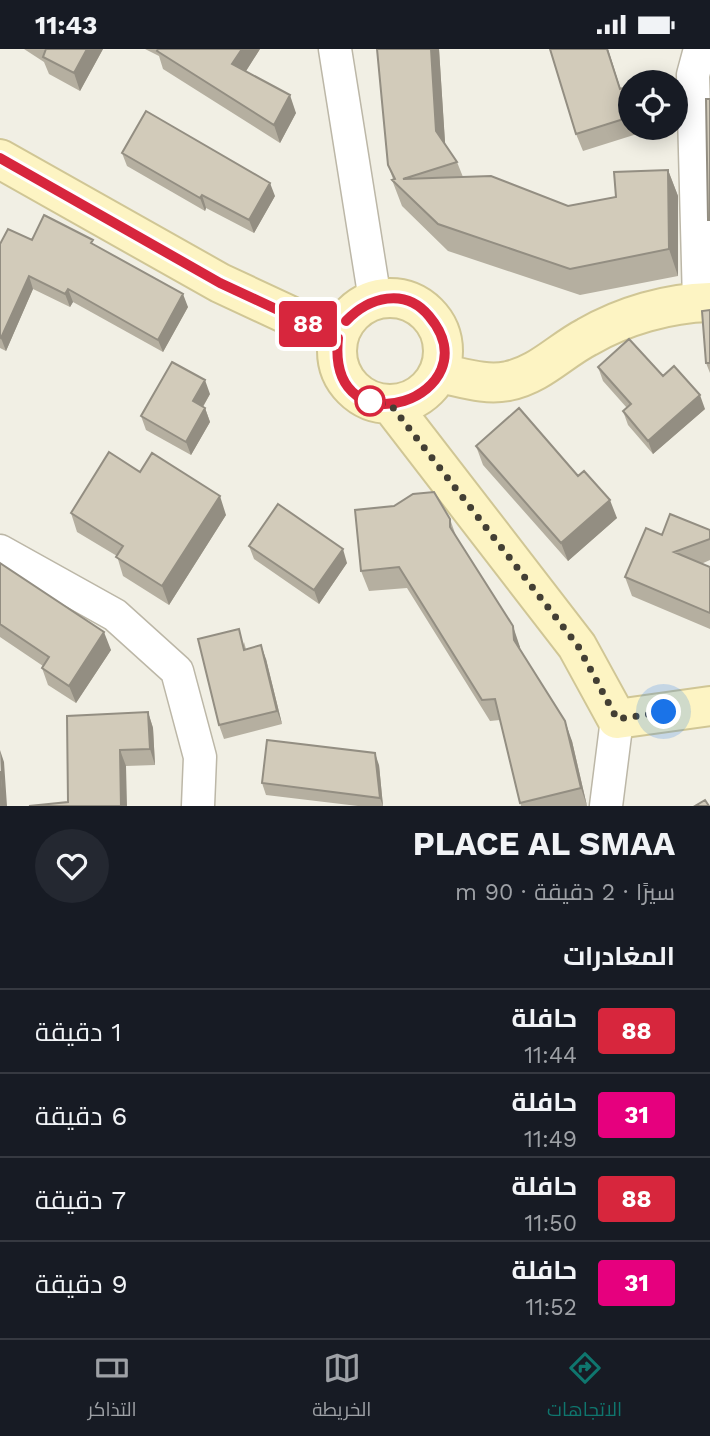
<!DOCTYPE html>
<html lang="ar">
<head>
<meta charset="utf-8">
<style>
  :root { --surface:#171b24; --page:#242831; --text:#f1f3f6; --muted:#9ea1a6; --line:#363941; --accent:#0f766e }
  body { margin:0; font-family:"Work Sans",Cairo,sans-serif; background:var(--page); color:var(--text); direction:rtl; height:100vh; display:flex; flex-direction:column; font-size:26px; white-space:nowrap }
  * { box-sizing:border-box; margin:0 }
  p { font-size:23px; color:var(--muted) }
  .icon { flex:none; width:38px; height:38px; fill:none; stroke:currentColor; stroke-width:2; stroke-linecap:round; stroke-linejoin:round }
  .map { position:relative; height:757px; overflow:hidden; direction:ltr }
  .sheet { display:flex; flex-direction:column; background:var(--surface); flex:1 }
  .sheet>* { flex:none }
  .badge { padding:0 14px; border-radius:5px; font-size:24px; line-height:46px }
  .controls { position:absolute; left:618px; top:21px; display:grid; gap:14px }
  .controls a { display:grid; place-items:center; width:70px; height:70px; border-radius:50%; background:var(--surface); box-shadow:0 4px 18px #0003; font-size:35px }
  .you { position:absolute; width:35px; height:35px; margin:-18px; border:5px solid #fff; border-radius:50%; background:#1a73e8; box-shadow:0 0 0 10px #1a73e833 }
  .map>.badge { position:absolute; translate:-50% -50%; box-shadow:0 0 0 4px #fff }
  h2 { padding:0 35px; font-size:26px; line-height:63px }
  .round { display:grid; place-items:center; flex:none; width:74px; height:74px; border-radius:37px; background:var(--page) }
  .head { display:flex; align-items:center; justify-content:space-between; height:119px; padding:0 35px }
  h1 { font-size:33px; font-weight:700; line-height:52px }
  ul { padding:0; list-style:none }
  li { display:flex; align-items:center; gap:21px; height:84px; padding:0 35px; border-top:2px solid var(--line) }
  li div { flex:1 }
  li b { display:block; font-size:26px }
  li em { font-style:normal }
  li .badge { min-width:77px; font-weight:700; text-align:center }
  .status { display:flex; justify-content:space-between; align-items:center; height:49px; padding:0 35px; background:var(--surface); direction:ltr }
  .status svg { height:19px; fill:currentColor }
  .dock { display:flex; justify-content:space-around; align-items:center; height:98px; border-top:2px solid var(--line); background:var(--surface); font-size:19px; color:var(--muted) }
  .dock a { display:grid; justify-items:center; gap:4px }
  .dock .active { color:var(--accent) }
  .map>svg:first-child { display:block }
</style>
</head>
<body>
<div class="status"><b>11:43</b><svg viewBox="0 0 49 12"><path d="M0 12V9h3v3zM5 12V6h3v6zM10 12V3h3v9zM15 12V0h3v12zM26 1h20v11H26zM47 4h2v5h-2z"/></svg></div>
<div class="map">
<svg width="710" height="757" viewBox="0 0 710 757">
  <rect width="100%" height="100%" fill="#f1efe4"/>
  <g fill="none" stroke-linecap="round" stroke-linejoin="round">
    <defs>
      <path id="street" d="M 335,0 L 375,251
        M 699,253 L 693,26 L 700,0
        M 0,502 L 115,566 L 177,622 L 200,708 L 198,757
        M 606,757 L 617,670"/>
      <path id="secondary" d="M 0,110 L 220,234 L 338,289
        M337 302a53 53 0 1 1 106 0a53 53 0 1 1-106 0Z
        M 439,324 C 461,328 485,337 508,332 C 539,326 560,302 587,288 C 623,267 668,254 710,253
        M 391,356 L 577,597 L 617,670 L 710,657"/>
    </defs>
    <use href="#street" stroke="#bcb7a7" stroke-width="35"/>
    <use href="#secondary" stroke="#d0c695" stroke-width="42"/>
    <use href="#street" stroke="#fff" stroke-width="32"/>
    <use href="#secondary" stroke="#fdf4c3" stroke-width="38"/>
  </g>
  <path fill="#b5afa0" d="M 24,0 L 103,0 L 80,42 L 49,25 L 44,13 Z
    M 145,0 L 260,0 L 246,22 L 296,64 L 280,94 L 163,20 L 159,7 Z
    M 377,0 L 439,0 L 445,95 L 457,113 L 463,128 L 568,157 L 616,148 L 668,121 L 678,147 L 678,227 L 580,246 L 448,202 L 402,157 L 392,131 L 393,130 L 388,116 Z
    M 630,37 L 630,79 L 656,79 L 583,102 L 576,85 L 621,40 Z
    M 122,104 L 275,147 L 254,184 L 206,159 L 205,162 L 127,117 Z
    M 32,191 L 95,196 L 188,258 L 163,303 L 73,253 L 70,258 L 33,240 L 6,302 L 0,299 L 0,195 Z
    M 710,261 L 710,324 L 706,314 Z
    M 598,318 L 705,360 L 653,405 L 628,376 L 623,362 L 627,359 L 603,332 Z
    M 210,345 L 203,358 L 205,359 L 210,373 L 191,406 L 146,381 L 141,367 Z
    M 476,397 L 578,427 L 617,469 L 568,512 L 483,416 Z
    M 140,423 L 226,466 L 169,556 L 123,527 L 117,507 L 77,483 L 71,464 Z
    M 450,470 L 456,487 L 520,598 L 520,601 L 572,692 L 587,757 L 521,757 L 500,671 L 490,672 L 407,539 L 369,542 L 361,522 Z
    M 710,481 L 710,511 L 701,515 L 710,518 L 710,580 L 632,547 L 625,528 L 662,486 Z
    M 249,497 L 347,514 L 319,555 L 254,510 Z
    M 0,514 L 111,601 L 76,654 L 48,636 L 42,619 L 43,617 L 0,588 Z
    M 244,593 L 246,600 L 266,610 L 282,675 L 224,690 L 219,676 Z
    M 148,663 L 153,679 L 155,716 L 126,717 L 68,753 Z
    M 379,716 L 383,757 L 358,757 L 266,746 L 262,734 Z"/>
  <path fill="#938e82" d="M 87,0 L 103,0 L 80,42 L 74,24 Z
    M 242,0 L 260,0 L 239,33 L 232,15 Z
    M 431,0 L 439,0 L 446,108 L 436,82 Z
    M 607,0 L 608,0 L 626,57 L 620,40 Z
    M 290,46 L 296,64 L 280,94 L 274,76 Z
    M 668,121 L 678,147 L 678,227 L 669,200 Z
    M 270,134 L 275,147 L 254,184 L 249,171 Z
    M 202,146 L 206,159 L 205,162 L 200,149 Z
    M 29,227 L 33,240 L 6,302 L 1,289 Z
    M 68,240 L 73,253 L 70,258 L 65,245 Z
    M 183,245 L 188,258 L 163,303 L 158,291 Z
    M 205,331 L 210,345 L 198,366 L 193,352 Z
    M 700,346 L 705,360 L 653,405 L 648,392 Z
    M 205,359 L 210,373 L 191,406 L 186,393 Z
    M 220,447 L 226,466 L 169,556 L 162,537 Z
    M 610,451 L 617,469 L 568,512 L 561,494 Z
    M 343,500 L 347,514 L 319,555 L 314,541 Z
    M 513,577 L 520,598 L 521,611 L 514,591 Z
    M 104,583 L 111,601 L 76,654 L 69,637 Z
    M 261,596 L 266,610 L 282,675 L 277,662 Z
    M 148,663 L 153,679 L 155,716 L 150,700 Z
    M 565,672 L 572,692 L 587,757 L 581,739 Z
    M 0,701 L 4,713 L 7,757 L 2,757 Z
    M 120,701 L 126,717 L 127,757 L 121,757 Z
    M 375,704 L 379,716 L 383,757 L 380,749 Z"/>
  <path fill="#d2cbba" stroke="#938e82" stroke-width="2" d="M 46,0 L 87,0 L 74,24 L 43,8 Z
    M 158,0 L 242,0 L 232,15 L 290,46 L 274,76 L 157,2 Z
    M 377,0 L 431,0 L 436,82 L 457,113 L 403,130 L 491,127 L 568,157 L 616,148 L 614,123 L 668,121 L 669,200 L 570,220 L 438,175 L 392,131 L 395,130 L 388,116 Z
    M 550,0 L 607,0 L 620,40 L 630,37 L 630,68 L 576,85 Z
    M 706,50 L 710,50 L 710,171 L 708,171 Z
    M 146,62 L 270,134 L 249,171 L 202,146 L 200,149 L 122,104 Z
    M 44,166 L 93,191 L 91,194 L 183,245 L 158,291 L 68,240 L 65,245 L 29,227 L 1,289 L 0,288 L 0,195 L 8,180 L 32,191 Z
    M 710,261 L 710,314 L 706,314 L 702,262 Z
    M 629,290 L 663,327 L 674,317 L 700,346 L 648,392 L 623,362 L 631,355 L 598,318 Z
    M 172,313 L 205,331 L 193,352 L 205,359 L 186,393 L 141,367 Z
    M 519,359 L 578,427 L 584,422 L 610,451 L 561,494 L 476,397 Z
    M 109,403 L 140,423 L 152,404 L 220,447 L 162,537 L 116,508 L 123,497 L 71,464 Z
    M 434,443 L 450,470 L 450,478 L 513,577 L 514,591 L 565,672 L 581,739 L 520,754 L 495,650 L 482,651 L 399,518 L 361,522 L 355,461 L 394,457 L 413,445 Z
    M 278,455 L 343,500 L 314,541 L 249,497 Z
    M 670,465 L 710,481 L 710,490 L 674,503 L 710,518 L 710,564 L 625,528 L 646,479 L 662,486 Z
    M 0,514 L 104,583 L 69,637 L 42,619 L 49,608 L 0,575 Z
    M 239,580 L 244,601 L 261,596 L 277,662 L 219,676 L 198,590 Z
    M 148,663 L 150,700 L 120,701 L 121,757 L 29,757 L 68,753 L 67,667 Z
    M 267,691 L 375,704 L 380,749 L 262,734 Z
    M 0,722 L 2,757 L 0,757 Z
    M 705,751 L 709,757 L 695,757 Z"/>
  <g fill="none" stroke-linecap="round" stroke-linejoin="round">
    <defs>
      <path id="line" d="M 0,109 L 220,234 L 338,289 C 326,407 496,346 429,267 C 405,238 369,248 346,272"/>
    </defs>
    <use href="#line" stroke="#fff" stroke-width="16"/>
    <use href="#line" stroke="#d7263d" stroke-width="10"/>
    <path stroke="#433f34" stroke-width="7" stroke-dasharray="0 12.6" d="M 370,352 L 391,356 L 578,597 L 617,670 L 664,663"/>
  </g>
  <circle fill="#fff" stroke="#d7263d" stroke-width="3.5" cx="370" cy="352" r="14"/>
</svg>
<div class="controls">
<a><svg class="icon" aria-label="locate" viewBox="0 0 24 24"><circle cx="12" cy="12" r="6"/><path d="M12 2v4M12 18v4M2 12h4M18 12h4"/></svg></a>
</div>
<div class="you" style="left:664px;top:663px"></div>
<b class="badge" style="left:308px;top:275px;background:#d7263d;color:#fff">88</b>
</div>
<section class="sheet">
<div class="head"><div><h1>PLACE AL SMAA</h1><p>سيرًا · 2 دقيقة · 90 m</p></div><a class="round"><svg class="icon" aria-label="heart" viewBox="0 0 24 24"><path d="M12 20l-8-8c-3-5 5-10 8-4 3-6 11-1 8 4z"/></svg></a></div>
<h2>المغادرات</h2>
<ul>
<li><span class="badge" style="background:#d7263d;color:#fff">88</span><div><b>حافلة</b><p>11:44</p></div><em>1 دقيقة</em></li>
<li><span class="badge" style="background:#e6007e;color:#fff">31</span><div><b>حافلة</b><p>11:49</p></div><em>6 دقيقة</em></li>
<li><span class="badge" style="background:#d7263d;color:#fff">88</span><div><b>حافلة</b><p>11:50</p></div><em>7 دقيقة</em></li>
<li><span class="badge" style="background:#e6007e;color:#fff">31</span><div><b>حافلة</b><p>11:52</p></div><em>9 دقيقة</em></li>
</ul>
</section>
<nav class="dock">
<a class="active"><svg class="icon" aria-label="directions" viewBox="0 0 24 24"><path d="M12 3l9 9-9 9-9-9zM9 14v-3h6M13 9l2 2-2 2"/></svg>الاتجاهات</a>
<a><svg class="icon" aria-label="map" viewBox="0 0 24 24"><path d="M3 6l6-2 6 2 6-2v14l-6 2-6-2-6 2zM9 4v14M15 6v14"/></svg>الخريطة</a>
<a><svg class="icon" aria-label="tickets" viewBox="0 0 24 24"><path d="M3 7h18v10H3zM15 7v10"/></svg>التذاكر</a>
</nav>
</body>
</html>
